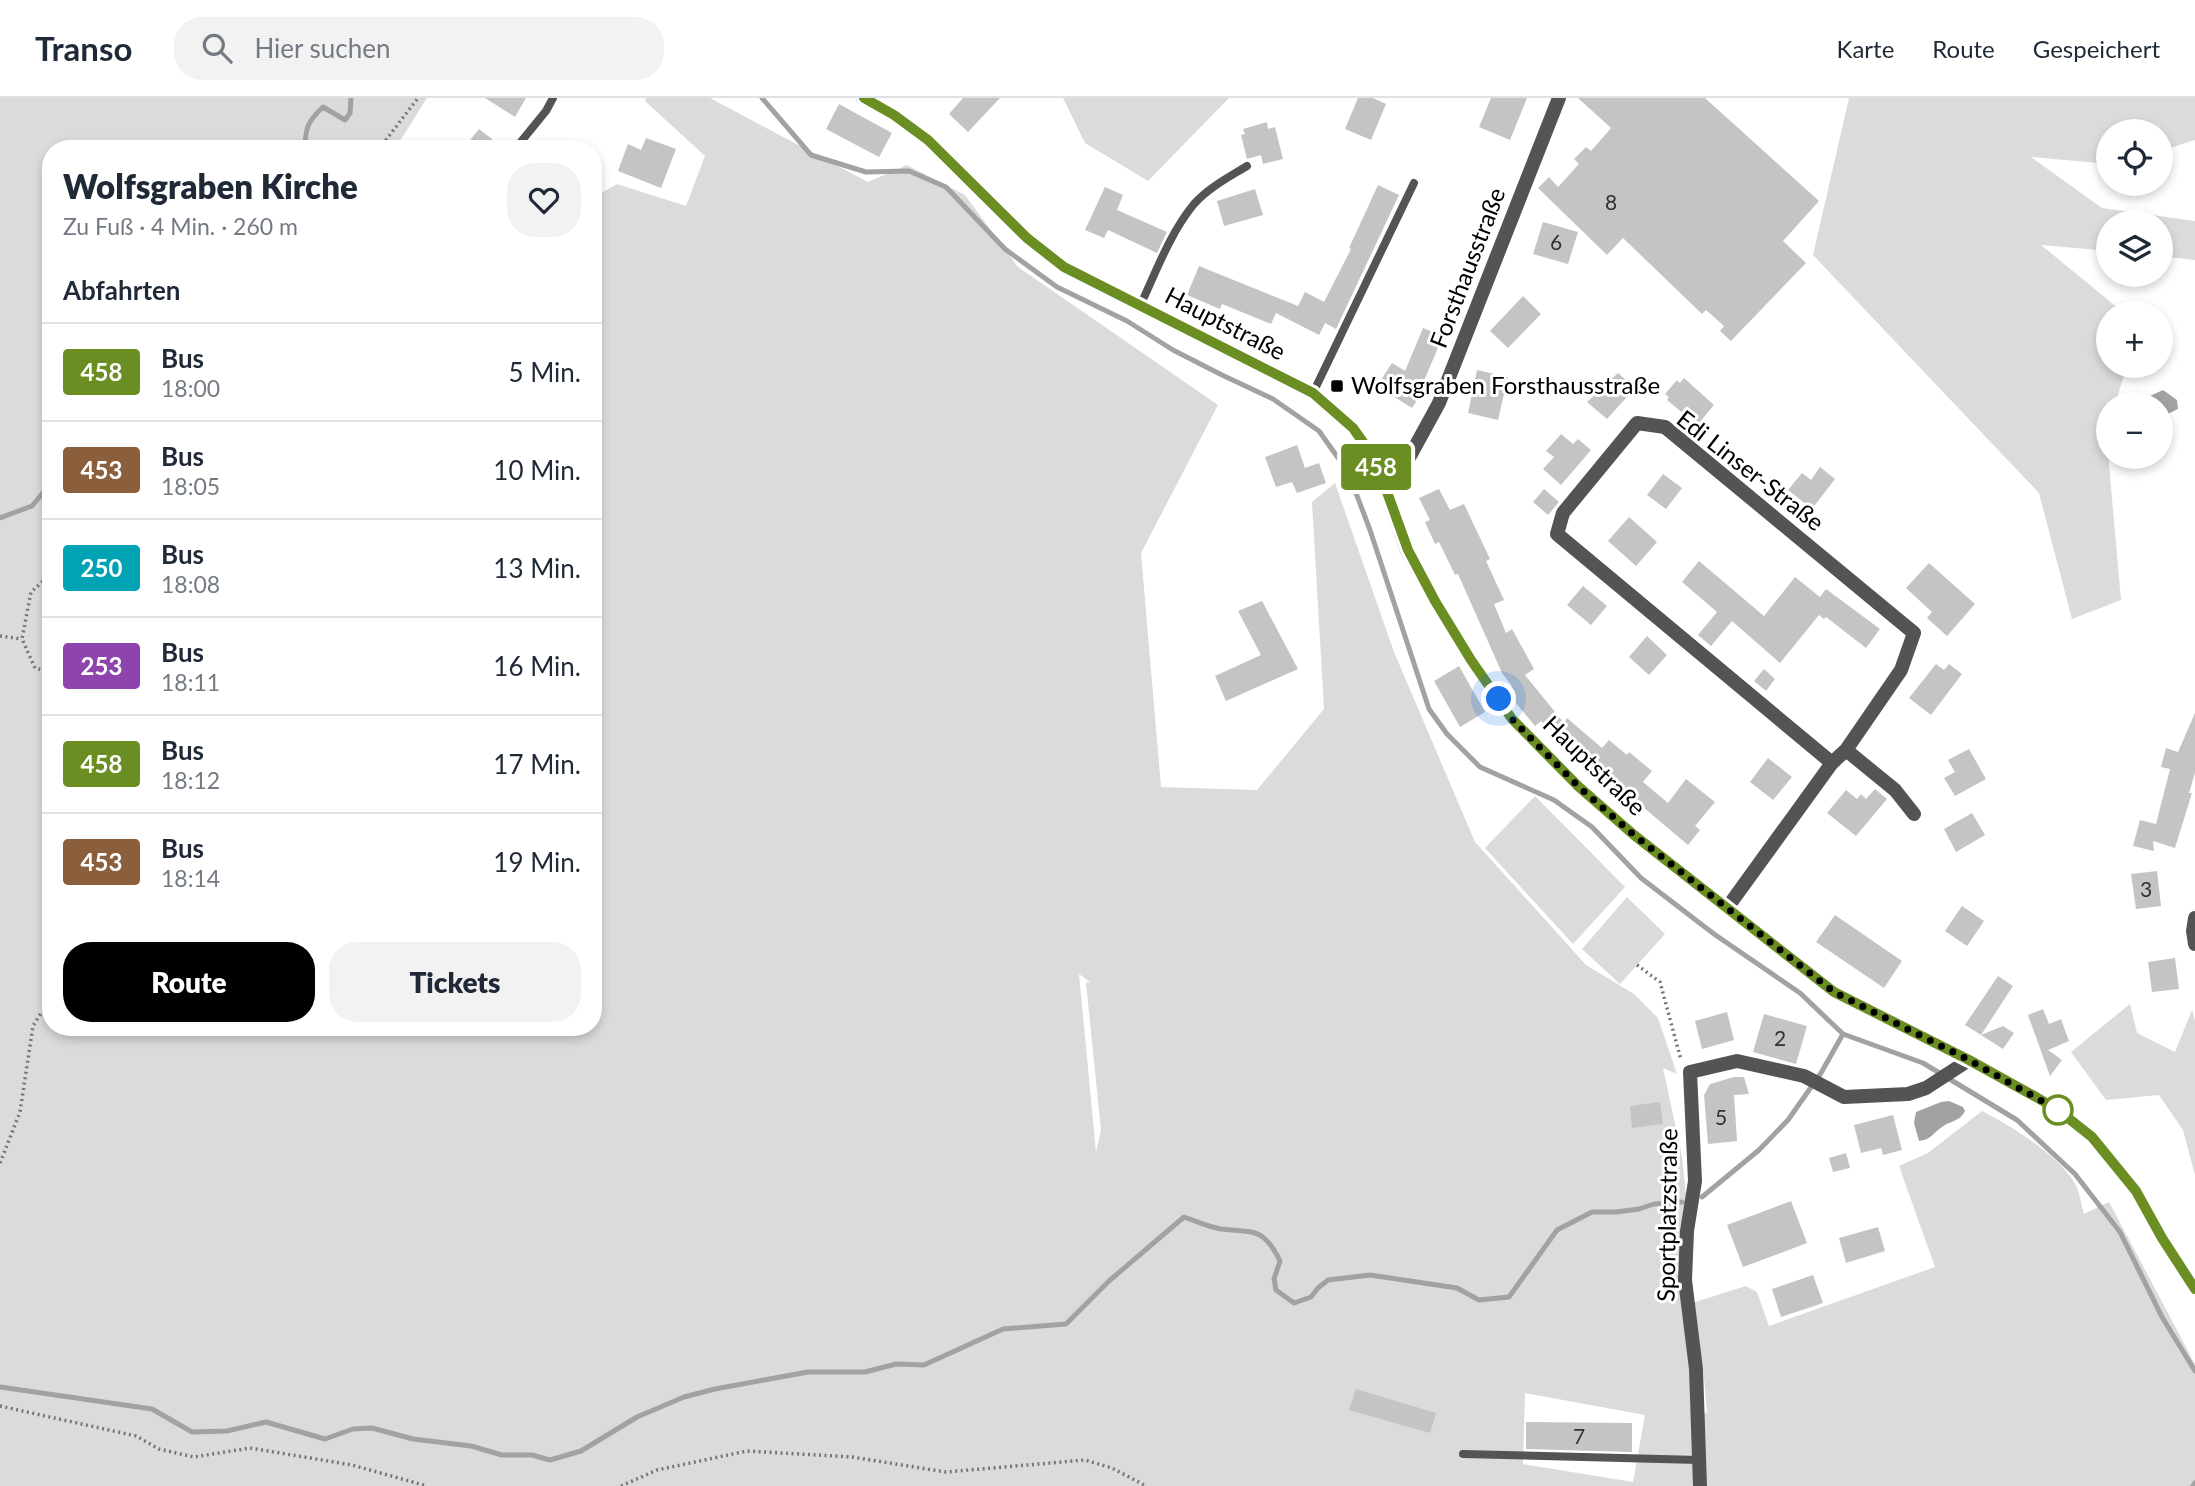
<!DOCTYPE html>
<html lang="de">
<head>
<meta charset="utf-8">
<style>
  :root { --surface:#fff; --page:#f2f2f3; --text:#1f2937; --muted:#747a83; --line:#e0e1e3; --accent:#000 }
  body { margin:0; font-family:Lato,sans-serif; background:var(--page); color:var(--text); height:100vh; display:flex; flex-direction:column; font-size:26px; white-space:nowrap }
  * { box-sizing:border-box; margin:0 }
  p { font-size:23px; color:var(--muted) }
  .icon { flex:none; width:38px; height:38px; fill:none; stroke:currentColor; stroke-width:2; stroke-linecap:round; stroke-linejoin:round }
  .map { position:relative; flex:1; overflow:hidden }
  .sheet { position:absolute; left:42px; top:42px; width:560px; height:896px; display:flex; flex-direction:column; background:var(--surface); border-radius:28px; box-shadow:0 4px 10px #0003 }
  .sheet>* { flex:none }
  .badge { padding:0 14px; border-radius:5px; font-size:24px; line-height:46px }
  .controls { position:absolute; left:2096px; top:21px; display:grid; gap:14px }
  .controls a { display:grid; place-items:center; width:77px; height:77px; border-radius:50%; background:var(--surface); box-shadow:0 4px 10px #0003; font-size:35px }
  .you { position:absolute; width:35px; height:35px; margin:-18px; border:5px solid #fff; border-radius:50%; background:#1a73e8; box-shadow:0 0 0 10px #1a73e833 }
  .map>.badge { position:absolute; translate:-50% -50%; box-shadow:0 0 0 4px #fff }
  h2 { padding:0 21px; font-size:26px; line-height:63px }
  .round { display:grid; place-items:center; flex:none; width:74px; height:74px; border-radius:28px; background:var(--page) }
  .head { display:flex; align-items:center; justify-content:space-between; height:119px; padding:0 21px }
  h1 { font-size:33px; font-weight:800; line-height:52px }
  .cta { display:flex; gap:14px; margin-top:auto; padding:14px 21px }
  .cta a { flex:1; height:80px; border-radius:28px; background:var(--accent); color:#fff; font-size:28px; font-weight:800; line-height:80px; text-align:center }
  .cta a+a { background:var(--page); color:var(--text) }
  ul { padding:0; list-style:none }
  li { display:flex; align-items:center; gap:21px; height:98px; padding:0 21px; border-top:2px solid var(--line) }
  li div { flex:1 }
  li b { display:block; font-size:26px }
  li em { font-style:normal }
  li .badge { min-width:77px; font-weight:700; text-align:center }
  header { display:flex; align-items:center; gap:42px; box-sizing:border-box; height:98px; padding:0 35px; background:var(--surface); border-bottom:2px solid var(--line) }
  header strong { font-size:33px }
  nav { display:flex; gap:38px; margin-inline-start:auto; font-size:24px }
  .search { width:490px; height:63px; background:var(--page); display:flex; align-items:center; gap:18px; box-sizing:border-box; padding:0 24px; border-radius:28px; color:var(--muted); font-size:26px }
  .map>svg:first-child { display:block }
</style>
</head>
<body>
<header>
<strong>Transo</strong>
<div class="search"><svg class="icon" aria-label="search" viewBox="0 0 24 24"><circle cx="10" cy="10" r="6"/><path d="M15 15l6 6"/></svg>Hier suchen</div>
<nav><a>Karte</a><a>Route</a><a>Gespeichert</a></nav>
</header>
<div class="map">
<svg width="2195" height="1388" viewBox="0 0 2195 1388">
  <rect width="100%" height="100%" fill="#fff"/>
  <path fill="#dbdbdb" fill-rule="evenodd" d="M 0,0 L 427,0 L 395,51 L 51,51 L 51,929 L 593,929 L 593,100 L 617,86 L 686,108 L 705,58 L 645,3 L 646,0 L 710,0 L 868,84 L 907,67 L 965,97 L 1018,169 L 1218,307 L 1141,455 L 1161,689 L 1257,692 L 1324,611 L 1312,404 L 1335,385 L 1394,554 L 1475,744 L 1586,867 L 1634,896 L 1658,920 L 1677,976 L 1663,970 L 1682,1058 L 1687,1109 L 1679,1162 L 1681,1208 L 1691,1268 L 1690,1311 L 1707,1315 L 1703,1268 L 1692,1205 L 1746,1188 L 1757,1194 L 1769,1228 L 1935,1169 L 1899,1068 L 1928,1055 L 1982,1013 C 2010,1027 2058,1057 2074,1084 C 2080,1093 2081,1107 2084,1116 L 2109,1104 L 2195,1266 L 2195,1388 L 0,1388 ZM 1079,876 L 1090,884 L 1086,885 L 1101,1032 L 1096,1054 ZM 1525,1295 L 1645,1317 L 1633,1384 L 1523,1366 Z
    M 1063,0 L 1229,0 L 1148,83 L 1085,45 Z
    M 1849,0 L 2195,0 L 2195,42 L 2161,53 L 2161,33 L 2109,33 L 2109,66 L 2031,59 L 2102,110 L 2195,123 L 2195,162 L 2161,158 L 2161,124 L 2109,124 L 2109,153 L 2041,147 L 2124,215 L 2109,215 L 2109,268 L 2127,268 L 2115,306 L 2109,306 L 2109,324 L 2106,333 L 2121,502 L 2072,521 L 2039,395 L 1813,157 Z
    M 1535,698 L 1625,789 L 1573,846 L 1485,750 Z
    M 1627,799 L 1665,836 L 1620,886 L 1582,851 Z
    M 2130,906 L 2137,935 L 2175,954 L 2192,912 L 2195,922 L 2195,1077 L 2183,1032 L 2159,997 L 2106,1002 L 2071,954 Z"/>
  <path fill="#a2a2a2" d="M 2163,292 L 2177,302 L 2178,311 L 2161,319 L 2161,306 L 2137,306 L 2139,303 Z
    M 1949,1003 L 1963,1009 L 1965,1013 C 1959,1024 1952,1022 1942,1029 C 1933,1035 1931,1042 1919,1043 L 1914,1025 L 1916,1014 L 1941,1004 Z"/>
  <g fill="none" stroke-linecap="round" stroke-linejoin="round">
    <path stroke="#a2a2a2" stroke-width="5" d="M 762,0 L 811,57 L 866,74 L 909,73 L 946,89 L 1005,151 L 1057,189 L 1127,223 L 1173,252 L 1222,277 L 1273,301 L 1319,333 L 1348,374 L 1370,432 L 1429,611 L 1447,636 L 1480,669 L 1554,702 L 1592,729 L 1641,780 L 1714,836 L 1800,895 L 1843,936 L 1923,965 L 2017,1022 L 2075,1076 L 2120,1134 L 2162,1219 L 2195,1273
      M 305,51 C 305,30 308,23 323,9 L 345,22 L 350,15 L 351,0
      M 0,420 L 32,408 L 51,385
      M 1702,1099 L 1759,1052 L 1788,1022 L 1821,975 L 1843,936
      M 0,1289 L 152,1311 L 192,1334 L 227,1333 L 266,1324 L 325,1341 L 353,1331 L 372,1330 L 413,1341 L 471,1348 L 502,1357 L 532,1357 L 550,1362 L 581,1353 L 637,1319 L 684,1299 L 715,1291 L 808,1274 L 865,1274 L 896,1266 L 924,1267 L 1003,1231 L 1066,1226 L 1109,1183 L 1184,1119 C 1196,1123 1209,1129 1221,1131 C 1253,1135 1263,1128 1280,1163 L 1274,1181 L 1276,1192 L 1294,1205 L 1311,1199 L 1318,1190 L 1328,1182 L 1370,1177 L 1457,1190 L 1479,1202 L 1509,1199 L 1557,1132 L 1592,1114 L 1616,1114 L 1639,1111 L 1654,1106 L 1682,1104
      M 2193,1388 L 2195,1385"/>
  </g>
  <path fill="#c4c4c4" d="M 485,0 L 526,0 L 515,19 Z
    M 963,0 L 1000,0 L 968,34 L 949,16 Z
    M 1358,0 L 1373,0 L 1386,6 L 1371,42 L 1345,31 Z
    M 1491,0 L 1527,0 L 1510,42 L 1479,29 Z
    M 1578,0 L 1705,0 L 1819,103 L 1783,143 L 1806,165 L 1731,243 L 1720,233 L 1724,228 L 1706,212 L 1702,216 L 1623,140 L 1607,157 L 1538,90 L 1549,79 L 1558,89 L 1579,66 L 1574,61 L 1586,49 L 1591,53 L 1611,30 Z
    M 839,6 L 892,35 L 879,59 L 826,31 Z
    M 1267,24 L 1268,31 L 1275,29 L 1283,61 L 1263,66 L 1261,57 L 1247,61 L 1241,37 L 1245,36 L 1243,31 Z
    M 479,31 L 505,51 L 463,51 Z
    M 646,40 L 676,51 L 661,90 L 618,73 L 628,46 L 641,52 Z
    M 1378,87 L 1399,97 L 1336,231 L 1325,225 L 1319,237 L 1276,215 L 1271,226 L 1222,206 L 1220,211 L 1187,197 L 1199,168 L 1298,208 L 1305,194 L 1324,204 L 1351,151 L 1349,150 Z
    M 1105,89 L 1123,97 L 1117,112 L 1167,134 L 1157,155 L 1108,132 L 1104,140 L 1085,132 Z
    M 1255,91 L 1263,117 L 1224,128 L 1217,103 Z
    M 1543,124 L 1578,134 L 1568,166 L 1533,156 Z
    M 1523,198 L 1541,216 L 1508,250 L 1490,233 Z
    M 1423,230 L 1443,238 L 1423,285 L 1427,287 L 1412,310 L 1377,288 L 1392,265 L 1405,273 Z
    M 1477,272 L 1508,279 L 1498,322 L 1468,315 Z
    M 1618,275 L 1635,290 L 1607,321 L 1587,304 Z
    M 1684,280 L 1714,307 L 1699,325 L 1693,320 L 1691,322 L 1667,302 L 1669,299 L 1665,296 L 1677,282 L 1680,285 Z
    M 1561,336 L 1573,346 L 1578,341 L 1591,352 L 1561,387 L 1543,371 L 1554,359 L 1546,353 Z
    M 1297,347 L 1305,370 L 1319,365 L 1326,385 L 1297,395 L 1292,384 L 1276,389 L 1265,359 Z
    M 1820,369 L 1835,381 L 1812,411 L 1788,392 L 1802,375 L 1811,382 Z
    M 1663,376 L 1682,390 L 1666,411 L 1647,397 Z
    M 1439,391 L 1450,412 L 1464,406 L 1490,461 L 1486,463 L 1504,502 L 1494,506 L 1506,535 L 1512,531 L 1534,571 L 1525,577 L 1564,625 L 1567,620 L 1602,650 L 1609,642 L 1627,657 L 1629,654 L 1652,673 L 1643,684 L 1668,705 L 1686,681 L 1715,704 L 1695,728 L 1700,732 L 1688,747 L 1541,623 L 1535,628 L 1506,593 L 1512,588 L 1502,575 L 1458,476 L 1455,477 L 1439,444 L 1435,446 L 1425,424 L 1430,422 L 1419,400 Z
    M 1544,391 L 1559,404 L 1548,417 L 1533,404 Z
    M 1629,419 L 1657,444 L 1636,468 L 1608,443 Z
    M 1699,463 L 1764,518 L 1795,479 L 1820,499 L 1826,491 L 1880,531 L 1866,550 L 1826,519 L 1824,521 L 1819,517 L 1780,565 L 1732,523 L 1711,548 L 1698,537 L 1717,514 L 1682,484 Z
    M 1929,465 L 1975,506 L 1947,538 L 1927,520 L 1932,514 L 1906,490 Z
    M 1583,488 L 1607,508 L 1591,527 L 1567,507 Z
    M 1262,503 L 1298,571 L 1226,603 L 1215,578 L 1261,557 L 1238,513 Z
    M 1647,538 L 1667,557 L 1649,577 L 1629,559 Z
    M 1936,566 L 1944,572 L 1949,566 L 1962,576 L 1931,617 L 1909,600 Z
    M 1459,568 L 1485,614 L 1460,629 L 1434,583 Z
    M 1764,571 L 1775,581 L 1766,593 L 1754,583 Z
    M 2195,615 L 2195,675 L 2189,695 L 2192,695 L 2175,750 L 2153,743 L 2154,753 L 2133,748 L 2140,722 L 2156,726 L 2170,671 L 2161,669 L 2166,650 L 2178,654 Z
    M 1969,651 L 1986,681 L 1955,698 L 1944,680 L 1955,674 L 1948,662 Z
    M 1768,660 L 1792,679 L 1773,702 L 1750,684 Z
    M 1875,691 L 1887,701 L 1856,738 L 1827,715 L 1846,692 L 1857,701 L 1861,696 L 1866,701 Z
    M 1972,715 L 1985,737 L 1956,754 L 1944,731 Z
    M 2157,773 L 2161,808 L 2136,811 L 2131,776 Z
    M 1962,808 L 1984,823 L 1967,848 L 1945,833 Z
    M 1835,817 L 1902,863 L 1884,890 L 1816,844 Z
    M 2175,860 L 2179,891 L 2152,894 L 2148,864 Z
    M 1998,878 L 2013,888 L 1981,937 L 1965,927 Z
    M 2043,911 L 2049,926 L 2061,921 L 2069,943 L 2048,952 L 2062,962 L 2050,978 L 2028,917 Z
    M 1727,914 L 1734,942 L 1702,951 L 1695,923 Z
    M 1764,916 L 1807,928 L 1796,966 L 1753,954 Z
    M 2003,928 L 2014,935 L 2003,951 L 1981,937 Z
    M 1734,979 L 1744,979 L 1749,996 L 1734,997 L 1737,1043 L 1708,1046 L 1704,997 L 1710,986 Z
    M 1660,1004 L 1663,1026 L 1632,1030 L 1630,1008 Z
    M 1893,1017 L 1902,1052 L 1883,1057 L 1881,1050 L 1861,1055 L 1854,1027 Z
    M 1846,1055 L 1850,1070 L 1833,1074 L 1829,1060 Z
    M 1791,1103 L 1807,1145 L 1743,1169 L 1727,1127 Z
    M 1878,1129 L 1885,1153 L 1846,1165 L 1839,1140 Z
    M 1813,1177 L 1823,1205 L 1781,1219 L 1772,1191 Z
    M 1356,1291 L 1436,1315 L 1430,1335 L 1349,1312 Z
    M 1526,1324 L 1632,1325 L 1632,1354 L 1526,1351 Z"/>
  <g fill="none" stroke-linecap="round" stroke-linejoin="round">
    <path stroke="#767676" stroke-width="3.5" stroke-dasharray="2 3.5" stroke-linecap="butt" d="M 379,51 L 418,0
      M 51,476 L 31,494 L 22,541 L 35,570 L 51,574
      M 0,538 L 22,541
      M 1637,867 L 1660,884 L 1681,962
      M 0,1065 L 20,1014 L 33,928 L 41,915 L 51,912
      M 0,1308 L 136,1338 L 159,1351 L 194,1359 L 250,1350 L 352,1367 L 427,1388
      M 621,1388 L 657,1372 L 747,1353 L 852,1359 L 946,1374 L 1085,1362 L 1112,1370 L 1146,1388"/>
    <path stroke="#545454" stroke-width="8" d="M 515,51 L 546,13 L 553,0
      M 1140,208 C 1156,174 1170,135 1194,106 C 1208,90 1229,79 1247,68
      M 1313,295 L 1414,85
      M 1463,1356 L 1699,1362"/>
    <path stroke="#545454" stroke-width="14" d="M 1383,383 L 1410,358 L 1439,305 L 1559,0
      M 1846,652 L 1895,692 L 1914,716
      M 1727,810 L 1832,665 L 1846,652 L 1901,572 L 1914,535 L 1665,329 L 1637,325 L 1563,415 L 1557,436 L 1832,665
      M 2195,820 L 2193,833 L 2195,846
      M 1700,1388 L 1696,1271 L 1685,1182 L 1687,1133 L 1695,1083 L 1690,974 L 1737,963 L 1804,978 L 1844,999 L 1908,996 L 1926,990 L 1969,962"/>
    <path stroke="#212121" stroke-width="14" d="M 863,0 L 894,17 L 928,42 L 1027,140 L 1064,169 L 1313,295 L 1353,330 L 1369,354 L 1383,383 L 1407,452 L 1435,503 L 1471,562 L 1512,621 L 1579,689 L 1634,737 L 1834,894 L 1969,962 L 2058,1012 L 2092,1039 L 2136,1093 L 2162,1140 L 2195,1191"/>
  </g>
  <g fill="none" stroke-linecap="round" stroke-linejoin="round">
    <defs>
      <path id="line" d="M 864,0 L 894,17 L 928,42 L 1027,140 L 1064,169 L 1313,295 L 1353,330 L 1370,354 L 1383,383 L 1408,452 L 1435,503 L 1471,562 L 1512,621 L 1579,689 L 1634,737 L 1834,894 L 1969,962 L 2036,999 L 2058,1012 L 2092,1039 L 2136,1093 L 2162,1140 L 2195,1191"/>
    </defs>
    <use href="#line" stroke="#fff" stroke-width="16"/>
    <use href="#line" stroke="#6b8e23" stroke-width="10"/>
    <path stroke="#000" stroke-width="7" stroke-dasharray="0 12.6" d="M 1499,601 L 1512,621 L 1579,689 L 1634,737 L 1834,894 L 1969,962 L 2058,1012"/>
  </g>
  <rect fill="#000" stroke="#fff" stroke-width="2.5" x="1330" y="281" width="14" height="14" rx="3.5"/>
  <circle fill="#fff" stroke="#6b8e23" stroke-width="3.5" cx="2058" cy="1012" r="14"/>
  <g text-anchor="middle" stroke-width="6" stroke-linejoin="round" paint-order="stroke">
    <g font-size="21" fill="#313131">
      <text x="1611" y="112">8</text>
      <text x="1556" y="152">6</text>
      <text x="2146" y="799">3</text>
      <text x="1780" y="948">2</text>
      <text x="1721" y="1027">5</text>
      <text x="1579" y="1346">7</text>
    </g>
    <g font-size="24" fill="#000" stroke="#fff">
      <text transform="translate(1468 170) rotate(-69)" y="8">Forsthausstraße</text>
      <text transform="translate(1225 226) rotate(27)" y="8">Hauptstraße</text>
      <text transform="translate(1750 373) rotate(38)" y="8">Edi Linser-Straße</text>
      <text transform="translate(1594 668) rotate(44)" y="8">Hauptstraße</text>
      <text transform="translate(1668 1117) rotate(-89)" y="8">Sportplatzstraße</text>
    </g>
    <g font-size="24" fill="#000" stroke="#fff" text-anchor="start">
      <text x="1351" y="296">Wolfsgraben Forsthausstraße</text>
    </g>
  </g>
</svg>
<div class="controls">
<a><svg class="icon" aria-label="locate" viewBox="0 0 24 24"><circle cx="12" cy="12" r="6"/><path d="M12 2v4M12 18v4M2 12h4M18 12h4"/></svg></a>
<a><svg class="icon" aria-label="layers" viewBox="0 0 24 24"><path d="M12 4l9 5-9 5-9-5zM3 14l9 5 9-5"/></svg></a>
<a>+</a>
<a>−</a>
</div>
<div class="you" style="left:1499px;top:601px"></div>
<b class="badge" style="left:1376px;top:369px;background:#6b8e23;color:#fff">458</b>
<section class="sheet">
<div class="head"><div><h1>Wolfsgraben Kirche</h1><p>Zu Fuß · 4 Min. · 260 m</p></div><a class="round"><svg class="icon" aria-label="heart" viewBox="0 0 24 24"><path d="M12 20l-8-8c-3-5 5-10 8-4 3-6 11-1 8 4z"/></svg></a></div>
<h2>Abfahrten</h2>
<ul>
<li><span class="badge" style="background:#6b8e23;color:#fff">458</span><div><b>Bus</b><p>18:00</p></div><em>5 Min.</em></li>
<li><span class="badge" style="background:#8b5e3c;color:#fff">453</span><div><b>Bus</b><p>18:05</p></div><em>10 Min.</em></li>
<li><span class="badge" style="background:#00a3b4;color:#fff">250</span><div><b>Bus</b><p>18:08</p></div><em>13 Min.</em></li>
<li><span class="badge" style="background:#8e44ad;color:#fff">253</span><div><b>Bus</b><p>18:11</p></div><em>16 Min.</em></li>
<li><span class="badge" style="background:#6b8e23;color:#fff">458</span><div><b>Bus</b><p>18:12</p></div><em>17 Min.</em></li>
<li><span class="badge" style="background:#8b5e3c;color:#fff">453</span><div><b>Bus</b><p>18:14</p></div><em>19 Min.</em></li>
</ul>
<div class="cta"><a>Route</a><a>Tickets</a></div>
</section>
</div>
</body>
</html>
